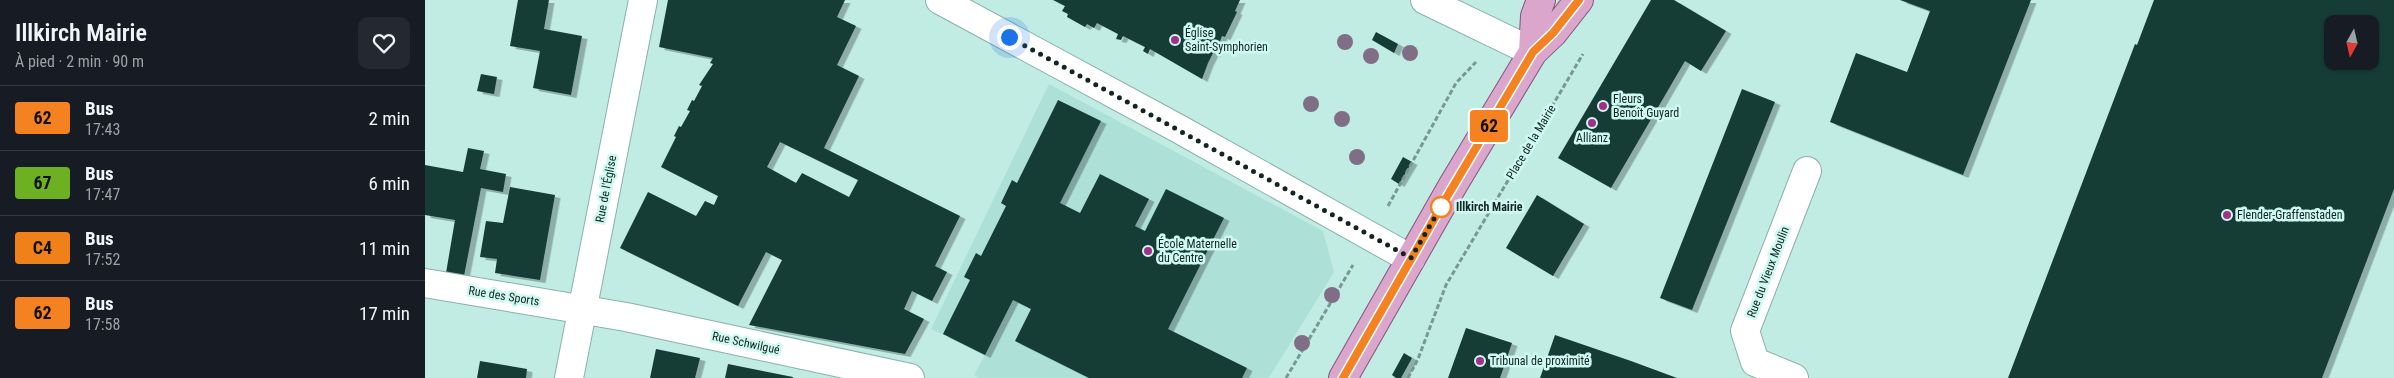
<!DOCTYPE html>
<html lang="fr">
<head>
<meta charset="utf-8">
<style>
  :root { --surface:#171b24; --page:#242831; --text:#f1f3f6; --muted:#9ea1a6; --line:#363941 }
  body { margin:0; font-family:"Roboto Condensed",sans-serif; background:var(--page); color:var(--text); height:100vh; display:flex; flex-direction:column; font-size:19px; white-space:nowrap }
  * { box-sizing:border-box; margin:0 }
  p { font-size:16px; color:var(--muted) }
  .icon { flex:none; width:28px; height:28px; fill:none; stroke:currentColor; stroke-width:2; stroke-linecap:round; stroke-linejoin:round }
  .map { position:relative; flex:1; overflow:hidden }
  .details { display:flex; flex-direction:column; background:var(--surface); width:425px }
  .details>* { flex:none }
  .badge { padding:0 10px; border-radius:4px; font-size:18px; line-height:32px }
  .needle { width:32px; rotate:188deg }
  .tools { position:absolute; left:1899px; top:15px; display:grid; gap:10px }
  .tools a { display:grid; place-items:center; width:55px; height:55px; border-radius:10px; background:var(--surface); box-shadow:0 1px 4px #0004; font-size:25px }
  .you { position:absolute; width:25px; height:25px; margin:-12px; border:4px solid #fff; border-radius:50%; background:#1a73e8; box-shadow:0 0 0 8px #1a73e833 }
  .map>.badge { position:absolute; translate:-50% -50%; box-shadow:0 0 0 2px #fff }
  .round { display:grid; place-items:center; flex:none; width:52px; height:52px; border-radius:10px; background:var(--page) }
  .overview { display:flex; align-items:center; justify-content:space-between; height:85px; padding:0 15px }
  h1 { font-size:24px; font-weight:600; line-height:38px }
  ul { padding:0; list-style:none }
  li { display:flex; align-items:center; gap:15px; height:65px; padding:0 15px; border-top:1px solid var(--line) }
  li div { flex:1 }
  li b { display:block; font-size:19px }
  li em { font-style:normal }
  li .badge { min-width:55px; font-weight:700; text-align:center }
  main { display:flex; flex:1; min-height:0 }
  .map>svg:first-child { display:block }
</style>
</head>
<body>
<main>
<section class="details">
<div class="overview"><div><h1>Illkirch Mairie</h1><p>À pied · 2 min · 90 m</p></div><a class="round"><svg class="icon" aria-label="heart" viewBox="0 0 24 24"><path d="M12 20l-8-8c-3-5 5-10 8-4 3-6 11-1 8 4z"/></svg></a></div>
<ul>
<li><span class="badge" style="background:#f58220;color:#111">62</span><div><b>Bus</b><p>17:43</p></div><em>2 min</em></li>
<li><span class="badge" style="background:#6db122;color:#111">67</span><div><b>Bus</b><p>17:47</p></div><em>6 min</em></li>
<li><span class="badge" style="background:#f08118;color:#111">C4</span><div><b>Bus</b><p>17:52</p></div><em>11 min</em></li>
<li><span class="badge" style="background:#f58220;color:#111">62</span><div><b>Bus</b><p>17:58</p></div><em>17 min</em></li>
</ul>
</section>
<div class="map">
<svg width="1969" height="378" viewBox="0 0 1969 378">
  <defs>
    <filter id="shadow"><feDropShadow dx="5.5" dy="3" stdDeviation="0" flood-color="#0004"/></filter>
  </defs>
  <rect width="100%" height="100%" fill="#c1ece3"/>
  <path fill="#ade1d7" d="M 624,84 L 898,231 L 909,272 L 844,378 L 555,378 L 549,375 L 560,355 L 506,329 Z"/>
  <path fill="#163c36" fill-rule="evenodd" filter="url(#shadow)" d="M 93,0 L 124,0 L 119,29 L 157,36 L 146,95 L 108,88 L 115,51 L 85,46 Z
    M 243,0 L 420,0 L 412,17 L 431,26 L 412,65 L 434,76 L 399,148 L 535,216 L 510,266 L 522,272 L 507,301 L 487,291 L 479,309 L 499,319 L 480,354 L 324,325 L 357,260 L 341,252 L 313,306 L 195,248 L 223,192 L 271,216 L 280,201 L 289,205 L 293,196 L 236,167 L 251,137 L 249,136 L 254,126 L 256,127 L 265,111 L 262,110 L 267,100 L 269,101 L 277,86 L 274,85 L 288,64 L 285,63 L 288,58 L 234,47 ZM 355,142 L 433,180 L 424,197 L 377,173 L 371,183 L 342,167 Z
    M 628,0 L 815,0 L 810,11 L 812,12 L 800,37 L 797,36 L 790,54 L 788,53 L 783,63 L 777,79 L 725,49 L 723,54 L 718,51 L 720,47 L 698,36 L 696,40 L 691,39 L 693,34 L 672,23 L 669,28 L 662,24 L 660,27 L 642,17 L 643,14 L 637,11 L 640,6 Z
    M 1226,0 L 1249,0 L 1301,31 L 1276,71 L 1260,61 L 1186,188 L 1133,158 Z
    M 1475,0 L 1606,0 L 1538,175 L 1405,122 L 1431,53 L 1482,72 L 1505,11 Z
    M 1729,0 L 1969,0 L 1969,189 L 1897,378 L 1583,378 L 1710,44 L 1712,45 ZM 1908,24 L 1945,24 L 1945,61 L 1908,61 Z
    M 951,32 L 973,44 L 969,53 L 947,40 Z
    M 56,74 L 72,77 L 69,94 L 52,91 Z
    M 1317,89 L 1350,102 L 1267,310 L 1235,298 Z
    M 633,100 L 676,121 L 635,203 L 655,213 L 675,174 L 724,199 L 710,226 L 720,231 L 741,189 L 799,218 L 743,329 L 822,368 L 817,378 L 664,378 L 590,341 L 606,309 L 588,300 L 560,355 L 518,334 L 545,280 L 539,277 L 551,253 L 556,256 L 581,206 L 576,203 L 587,180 L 592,183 Z
    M 43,148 L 59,151 L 55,169 L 81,174 L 78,192 L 56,188 L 39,276 L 21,273 L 30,220 L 0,215 L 0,165 L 38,172 Z
    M 978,157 L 987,162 L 974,184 L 966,179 Z
    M 85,187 L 130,195 L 115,280 L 70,273 L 72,259 L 55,257 L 61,221 L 78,223 Z
    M 1112,195 L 1159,224 L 1128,276 L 1081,248 Z
    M 1041,328 L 1087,343 L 1075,378 L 1023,378 Z
    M 1130,335 L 1206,361 L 1252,378 L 1115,378 Z
    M 231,349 L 275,358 L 270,378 L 225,378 Z
    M 979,353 L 987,358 L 976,378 L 971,378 L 967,375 Z
    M 55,361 L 102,369 L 101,378 L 52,378 Z
    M 303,364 L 368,377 L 368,378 L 300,378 Z"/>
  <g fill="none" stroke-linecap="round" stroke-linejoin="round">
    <defs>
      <path id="minor" d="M 515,0 L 754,129 L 986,259
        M 1000,0 L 1108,52
        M 0,283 L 201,317 L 485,378
        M 144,378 L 218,0
        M 1369,378 L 1330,362 L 1320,331 L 1382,171"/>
      <path id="major" d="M 1108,52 L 1110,16 L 1116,0
        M 918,378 L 1028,185 L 1108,52 L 1128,33 L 1154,0"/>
    </defs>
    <use href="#minor" stroke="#89b1a9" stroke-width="30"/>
    <use href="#major" stroke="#86527a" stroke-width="30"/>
    <path stroke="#789892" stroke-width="3" stroke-dasharray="5 2.5" stroke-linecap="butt" d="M 963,206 L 1031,83 L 1051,62
      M 861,378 L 928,265
      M 983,378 L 993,359 L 1021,285 L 1158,54"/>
    <use href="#minor" stroke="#fff" stroke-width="28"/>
    <use href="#major" stroke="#dba6cc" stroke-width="28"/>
  </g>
  <g fill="#806e87">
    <circle cx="920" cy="42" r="8"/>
    <circle cx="985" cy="53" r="8"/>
    <circle cx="946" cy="56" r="8"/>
    <circle cx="886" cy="104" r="8"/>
    <circle cx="917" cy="119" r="8"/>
    <circle cx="932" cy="157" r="8"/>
    <circle cx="907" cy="295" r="8"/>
    <circle cx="877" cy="343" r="8"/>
  </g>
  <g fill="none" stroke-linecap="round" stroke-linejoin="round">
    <defs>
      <path id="line" d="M 918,378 L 1020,200 L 1108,52 L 1128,33 L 1154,0"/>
    </defs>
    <use href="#line" stroke="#fff" stroke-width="11"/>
    <use href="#line" stroke="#f58220" stroke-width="8"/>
    <path stroke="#142421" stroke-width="5" stroke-dasharray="0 9" d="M 584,37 L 986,258 L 1020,200 L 1016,207"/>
  </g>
  <g fill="#a42f89" stroke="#cef9f0" stroke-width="2">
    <circle cx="750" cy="40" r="5"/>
    <circle cx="1178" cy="106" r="5"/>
    <circle cx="1167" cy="123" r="5"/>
    <circle cx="1802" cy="215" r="5"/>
    <circle cx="723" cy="251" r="5"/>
    <circle cx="1055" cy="361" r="5"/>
  </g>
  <circle fill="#fff" stroke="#f58220" stroke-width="2.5" cx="1016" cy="207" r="10"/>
  <g text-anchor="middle" stroke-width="5" stroke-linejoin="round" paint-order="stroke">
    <g font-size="12" fill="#142421" stroke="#cef9f0" text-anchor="start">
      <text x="760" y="37">Église<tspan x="760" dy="14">Saint-Symphorien</tspan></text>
      <text x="1188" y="103">Fleurs<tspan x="1188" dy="14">Benoît Guyard</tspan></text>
      <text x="1167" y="142" text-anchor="middle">Allianz</text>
      <text x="1812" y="219">Flender-Graffenstaden</text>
      <text x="733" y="248">École Maternelle<tspan x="733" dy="14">du Centre</tspan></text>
      <text x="1065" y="365">Tribunal de proximité</text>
    </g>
    <g font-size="12" fill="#142421" stroke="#cef9f0">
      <text transform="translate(1106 142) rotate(-59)" y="4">Place de la Mairie</text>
      <text transform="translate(181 189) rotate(-79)" y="4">Rue de l'Église</text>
      <text transform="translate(1343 272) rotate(-69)" y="4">Rue du Vieux Moulin</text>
      <text transform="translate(79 296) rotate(9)" y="4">Rue des Sports</text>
      <text transform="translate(321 343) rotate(12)" y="4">Rue Schwilgué</text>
    </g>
    <g font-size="12" font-weight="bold" fill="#142421" stroke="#cef9f0" text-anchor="start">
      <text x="1031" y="211">Illkirch Mairie</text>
    </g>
  </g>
</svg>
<div class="tools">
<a><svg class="needle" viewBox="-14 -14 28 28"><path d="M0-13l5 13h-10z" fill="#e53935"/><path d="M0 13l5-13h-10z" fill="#9ea1a6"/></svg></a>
</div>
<div class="you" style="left:584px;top:37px"></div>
<b class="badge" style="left:1064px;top:126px;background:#f58220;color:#111">62</b>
</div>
</main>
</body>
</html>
